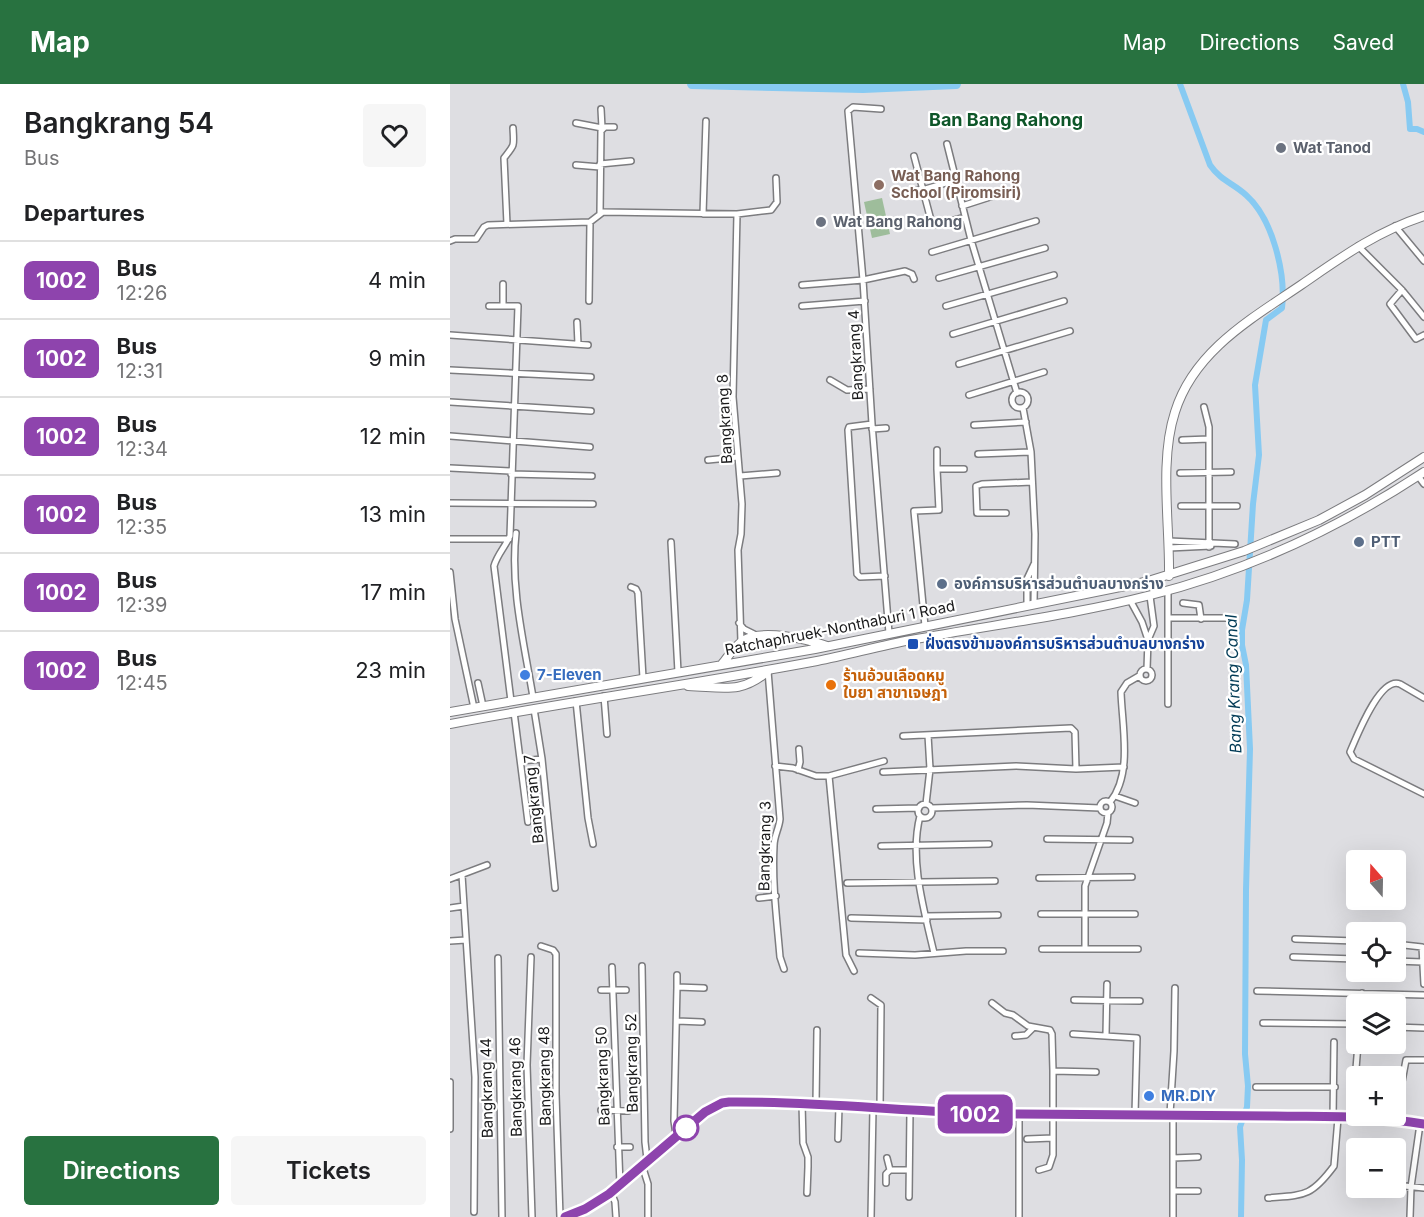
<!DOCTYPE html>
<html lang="en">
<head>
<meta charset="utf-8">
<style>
  :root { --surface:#fff; --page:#f6f6f6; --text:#202124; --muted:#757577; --line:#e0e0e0; --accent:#287240 }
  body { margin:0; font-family:Inter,"Noto Sans Thai",sans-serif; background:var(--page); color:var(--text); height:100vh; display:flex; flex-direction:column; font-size:22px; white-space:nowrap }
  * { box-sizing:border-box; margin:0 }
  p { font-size:20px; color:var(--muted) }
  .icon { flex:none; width:33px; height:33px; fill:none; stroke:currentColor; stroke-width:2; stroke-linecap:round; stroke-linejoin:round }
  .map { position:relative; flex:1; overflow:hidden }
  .drawer { display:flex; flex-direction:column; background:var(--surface); width:450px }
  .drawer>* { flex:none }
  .badge { padding:0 12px; border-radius:9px; font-size:21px; line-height:39px }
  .needle { width:39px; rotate:340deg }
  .fabs { position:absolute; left:896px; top:766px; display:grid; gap:12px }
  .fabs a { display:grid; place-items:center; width:60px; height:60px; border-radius:6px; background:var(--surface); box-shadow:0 6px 24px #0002; font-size:30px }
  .map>.badge { position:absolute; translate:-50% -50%; box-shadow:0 0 0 3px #fff }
  h2 { padding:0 24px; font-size:22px; line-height:54px }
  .round { display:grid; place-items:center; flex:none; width:63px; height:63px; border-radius:6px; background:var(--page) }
  .headline { display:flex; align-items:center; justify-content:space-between; height:102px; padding:0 24px }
  h1 { font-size:28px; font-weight:600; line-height:45px }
  .cta { display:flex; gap:12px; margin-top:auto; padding:12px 24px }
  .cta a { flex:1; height:69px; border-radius:6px; background:var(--accent); color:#fff; font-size:24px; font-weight:600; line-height:69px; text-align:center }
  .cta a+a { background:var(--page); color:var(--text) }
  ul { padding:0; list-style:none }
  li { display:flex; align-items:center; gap:18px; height:78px; padding:0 24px; border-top:2px solid var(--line) }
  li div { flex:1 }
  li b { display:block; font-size:22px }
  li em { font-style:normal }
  li .badge { min-width:66px; font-weight:700; text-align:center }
  header { display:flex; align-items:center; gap:36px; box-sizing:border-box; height:84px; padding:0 30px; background:var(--accent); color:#fff }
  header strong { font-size:28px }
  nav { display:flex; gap:33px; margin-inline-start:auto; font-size:21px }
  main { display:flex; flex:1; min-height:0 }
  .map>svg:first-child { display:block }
</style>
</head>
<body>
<header>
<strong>Map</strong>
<nav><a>Map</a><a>Directions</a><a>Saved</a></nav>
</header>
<main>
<section class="drawer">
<div class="headline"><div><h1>Bangkrang 54</h1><p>Bus</p></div><a class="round"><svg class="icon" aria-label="heart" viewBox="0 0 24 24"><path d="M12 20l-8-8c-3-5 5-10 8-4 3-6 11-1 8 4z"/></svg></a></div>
<h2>Departures</h2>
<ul>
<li><span class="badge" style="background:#8e44ad;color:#fff">1002</span><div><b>Bus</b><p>12:26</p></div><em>4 min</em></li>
<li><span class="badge" style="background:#8e44ad;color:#fff">1002</span><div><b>Bus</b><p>12:31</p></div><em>9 min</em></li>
<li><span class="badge" style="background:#8e44ad;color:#fff">1002</span><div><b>Bus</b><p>12:34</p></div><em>12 min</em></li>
<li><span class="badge" style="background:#8e44ad;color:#fff">1002</span><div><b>Bus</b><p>12:35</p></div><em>13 min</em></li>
<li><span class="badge" style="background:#8e44ad;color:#fff">1002</span><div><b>Bus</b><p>12:39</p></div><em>17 min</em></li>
<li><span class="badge" style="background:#8e44ad;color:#fff">1002</span><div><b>Bus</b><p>12:45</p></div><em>23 min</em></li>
</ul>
<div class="cta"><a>Directions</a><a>Tickets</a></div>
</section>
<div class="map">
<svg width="974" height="1133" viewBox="0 0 974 1133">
  <rect width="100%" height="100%" fill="#dedee2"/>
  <path fill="#9ebd9b" d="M 432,114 L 440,150 L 422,154 L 414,118 Z"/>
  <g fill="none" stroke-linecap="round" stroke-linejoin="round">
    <path stroke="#87caf2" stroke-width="6" d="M 730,0 L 760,81 C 771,97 783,99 796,111 C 823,135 836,190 832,224 L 816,236 L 805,301 L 809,371 L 803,420 L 797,516 L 792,546 L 792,561 L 796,581 L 800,665 L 796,806 L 795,970 L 798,1002 L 797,1023 L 790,1043 L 792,1076 L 791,1133
      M 953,0 L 958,18 L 960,45 L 967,45 L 974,48"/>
    <path stroke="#87caf2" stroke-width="10" d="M 242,0 L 413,4 L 506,0"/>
    <defs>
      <path id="street" d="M 431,25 L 403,23 L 398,27 L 413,196 L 422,340 L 439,549
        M 126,39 L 152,44 L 151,25
        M 497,60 L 521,156 L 567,309
        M 464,72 L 482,140 L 485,141 L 515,133
        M 150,80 L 181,77
        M 126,81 L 150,83
        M 472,106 L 506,96
        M 457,109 L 472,105
        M 512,122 L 543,112
        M 150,129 L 151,47 L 155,43 L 164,43
        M 253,130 L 256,37
        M 287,130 L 283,313 L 292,420 L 291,450 L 288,466 L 291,558
        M 57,140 L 54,74 C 65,60 64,63 63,44
        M 945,142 L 974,177
        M 0,157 L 5,155 L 26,155 L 34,143 L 38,141 L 140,138 L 153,128 L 287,130 L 321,126 L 327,118 L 326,94
        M 908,162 L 952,206 L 974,233
        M 482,168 L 586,137
        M 489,194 L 595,164
        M 352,201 L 413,196 L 455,187 L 462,190 L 464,195
        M 952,206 L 940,220 L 966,255 L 974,251
        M 139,217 L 140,138
        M 39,222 L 68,222 L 60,452 C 55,463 47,471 44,482 L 61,617
        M 53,222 L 53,200
        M 352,222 L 415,217
        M 496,222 L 604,191
        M 127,238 L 128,260
        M 503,250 L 614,217
        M 0,251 L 138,261
        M 509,280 L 620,247
        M 0,286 L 141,293
        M 380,296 L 397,306 L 420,305
        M562 316a8 8 0 1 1 16 0a8 8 0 1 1-16 0Z
        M 519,311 L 594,288
        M 0,318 L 141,327
        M 754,323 L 759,343 L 759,463
        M 573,324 L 581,368 L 585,450 L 584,520
        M 422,340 L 399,343 L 398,346 L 407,490 L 410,493 L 435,492
        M 524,341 L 576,338
        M 422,345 L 436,344
        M 0,352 L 140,363
        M 732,356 L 759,355
        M 487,366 L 487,385
        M 528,370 L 581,368
        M 258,376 L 288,373
        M 0,384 L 62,387
        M 730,389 L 781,388
        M 61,390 L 142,392
        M 290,392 L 327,389
        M 968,392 L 974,400
        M 0,419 L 143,420
        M 731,422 L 787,422
        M 556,429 L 527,429 L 526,402 L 532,400 L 582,398
        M 66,449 C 60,503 74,559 83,613
        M 0,455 L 59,455
        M 719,457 L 785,460
        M 221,458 L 228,588
        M 719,464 L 761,462
        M 0,488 L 5,535 L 24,624
        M 181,503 L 186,505 L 188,509 L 193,594
        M 680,516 L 692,538 L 698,556 L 697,585
        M 733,519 L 749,521 L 751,535
        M 577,521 L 577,495 L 584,480
        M 718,534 L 778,534
        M 289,539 L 294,545 L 306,551
        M 475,542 L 464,427 L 489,426 L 487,385 L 514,385
        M 698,556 L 704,542 L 700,512
        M690 591a6 6 0 1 1 12 0a6 6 0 1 1-12 0Z
        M 318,587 L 330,735 C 329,745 324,752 324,762 C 322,799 327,837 330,873 L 334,885
        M 28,599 L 33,622
        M 154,612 L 157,650
        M 974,614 L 950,600 C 930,592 907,652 900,668 L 904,675 L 974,710
        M 126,617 L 138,734 L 143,760
        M 718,620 L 718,506
        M 84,625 L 92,675 L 105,804
        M 64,628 L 78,738
        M 453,652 L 621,644 L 625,648 L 626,685
        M 71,677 L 92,675
        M 325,682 L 343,684 L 366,692 L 379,692 L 434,677
        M 348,686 L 350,678 L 349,665
        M 433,688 L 566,682 L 626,685 L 674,683
        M 379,692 L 396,871 L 404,887
        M 665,712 L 685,719
        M650 723a6 6 0 1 1 12 0a6 6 0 1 1-12 0Z
        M 660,718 C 683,690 672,642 671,608 L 677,599 L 689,592
        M468 727a7 7 0 1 1 14 0a7 7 0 1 1-14 0Z
        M 476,720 L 480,685 L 478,651
        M 482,724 L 577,721 L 650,724
        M 426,725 L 469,724
        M 470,732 C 459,775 474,826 484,869
        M 597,755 L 680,756
        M 431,762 L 539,760
        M 12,791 L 25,993 L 24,1128
        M 589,794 L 682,793
        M 0,795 L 37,781
        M 397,799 L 545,797
        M 309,814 L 326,812
        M 0,824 L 14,822
        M 591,830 L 685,830
        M 476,832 L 548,831
        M 401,834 L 477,836
        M 845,855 L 906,857
        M 0,857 L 16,856
        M 945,860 L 972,863 L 974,900
        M 91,862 L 103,866 L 106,870 L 106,1010 L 110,1133
        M 592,865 L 688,865
        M 635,865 L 635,802 L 657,739 L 658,729
        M 409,869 L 465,871 L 516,867 L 553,867
        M 81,873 L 77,981 L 82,1133
        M 843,873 L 906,875
        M 48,874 L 52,1133
        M 945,877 L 973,878
        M 192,882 L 195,1058 L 197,1075
        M 162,883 L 170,1101
        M 227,891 L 227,903
        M 151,906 L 176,906
        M 807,907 L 974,911
        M 421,914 L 431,921 L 430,1025
        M 624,916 L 690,917
        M 542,919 L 555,929 L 563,931 L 578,942 L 600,946 L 602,950 L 603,987
        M 911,921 L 912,909
        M 227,937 L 252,938
        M 813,939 L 906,940
        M 945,943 L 974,944
        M 623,950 L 687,954 L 685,1030
        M 656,951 L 657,900
        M 565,952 L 576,951 L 583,944
        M 0,998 L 0,1045
        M 806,1003 L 885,1003
        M 352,1019 L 353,1059 L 358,1073 L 358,1083 L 357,1109
        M 366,1020 L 367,946
        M 151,1026 L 178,1027
        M 569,1030 L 569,1133
        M 720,1030 L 724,967 L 725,904
        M 723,1030 L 723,1133
        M 883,1034 L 884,958
        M 902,1034 L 908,960
        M 945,1035 L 956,976 L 974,976
        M 226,1051 L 224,1037 L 227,903 L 254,904
        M 388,1055 L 389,1022
        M 577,1055 L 603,1054
        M 167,1063 L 180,1063
        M 437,1074 L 440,1086
        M 723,1074 L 748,1073
        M 192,1081 L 198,1100 L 198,1133
        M 589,1086 L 599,1083 L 603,1071 L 603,987 L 646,988
        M 436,1099 L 436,1090 L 440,1086 L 459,1086
        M 945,1101 L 974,1104
        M 723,1107 L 748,1107
        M 161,1108 L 165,1118 L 166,1133
        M 459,1113 L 460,1027
        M 818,1114 C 854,1111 861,1113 884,1082 L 888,1034
        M 421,1133 L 423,1024
        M 960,1133 L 961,1103 L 970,1040"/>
      <path id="secondary" d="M 719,492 C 720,441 709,377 725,328 C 744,267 801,235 851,201 C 893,172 926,148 974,132
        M 272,580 C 278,573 285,561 294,556 C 313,545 357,555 377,562
        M 238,602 C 272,603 292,611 319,586
        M 0,628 L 365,565 L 695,498 L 794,467 L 869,436 L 915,411 L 974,373
        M 0,640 C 122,617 245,600 367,577 C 398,571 429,562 461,556 C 541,541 623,531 701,511 C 800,486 889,444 974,388
        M 115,1133 L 135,1125 L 159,1110 L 255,1028 L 272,1019 L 279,1018 L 335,1018 L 512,1030 L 685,1030 L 902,1034 L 945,1035 L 974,1040"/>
    </defs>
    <use href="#street" stroke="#7c7c7f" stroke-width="8"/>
    <use href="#secondary" stroke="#7c7c7f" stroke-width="10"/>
    <use href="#street" stroke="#fff" stroke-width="5"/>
    <use href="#secondary" stroke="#fff" stroke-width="8"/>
  </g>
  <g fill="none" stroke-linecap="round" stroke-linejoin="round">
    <defs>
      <path id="line" d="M 115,1133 L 135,1125 L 159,1110 L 255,1028 L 272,1019 L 279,1018 C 376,1017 472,1030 569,1030 C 654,1030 739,1031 824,1032 C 874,1033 925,1031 974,1040"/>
    </defs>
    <use href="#line" stroke="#fff" stroke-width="14"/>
    <use href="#line" stroke="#8e44ad" stroke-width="9"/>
  </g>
  <g fill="#6b7280" stroke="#fff" stroke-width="2">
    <circle cx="831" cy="64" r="6"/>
    <circle cx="371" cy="138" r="6"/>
  </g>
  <circle fill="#8d6e63" stroke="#fff" stroke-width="2" cx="429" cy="101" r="6"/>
  <g fill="#5c6f8a" stroke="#fff" stroke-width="2">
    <circle cx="909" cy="458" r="6"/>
    <circle cx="492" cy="500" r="6"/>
  </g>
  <rect fill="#1a4fb4" stroke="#fff" stroke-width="2" x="457" y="554" width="12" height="12" rx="3"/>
  <g fill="#3f7fe0" stroke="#fff" stroke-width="2">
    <circle cx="75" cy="591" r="6"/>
    <circle cx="699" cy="1012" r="6"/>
  </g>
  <circle fill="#e8710a" stroke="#fff" stroke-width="2" cx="381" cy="601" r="6"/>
  <circle fill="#fff" stroke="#8e44ad" stroke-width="3" cx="236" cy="1044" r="12"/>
  <g text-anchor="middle" stroke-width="4.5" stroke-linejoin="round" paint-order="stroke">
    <g font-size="15" font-weight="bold" fill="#5b616d" stroke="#fff" text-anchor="start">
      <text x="843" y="69">Wat Tanod</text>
      <text x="383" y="143">Wat Bang Rahong</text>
    </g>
    <g font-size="15" font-weight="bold" fill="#785e54" stroke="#fff" text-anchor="start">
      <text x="441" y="97">Wat Bang Rahong<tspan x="441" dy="17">School (Piromsiri)</tspan></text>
    </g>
    <g font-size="15" fill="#1a1a1b" stroke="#fff">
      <text transform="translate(406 271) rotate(-93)" y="5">Bangkrang 4</text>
      <text transform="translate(275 335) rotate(-93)" y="5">Bangkrang 8</text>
      <text transform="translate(390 544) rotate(-11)" y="5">Ratchaphruek-Nonthaburi 1 Road</text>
      <text transform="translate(84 715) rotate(-96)" y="5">Bangkrang 7</text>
      <text transform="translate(315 762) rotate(-89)" y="5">Bangkrang 3</text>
      <text transform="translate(182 979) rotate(-91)" y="5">Bangkrang 52</text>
      <text transform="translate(95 992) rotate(-91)" y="5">Bangkrang 48</text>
      <text transform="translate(153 992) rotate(-92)" y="5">Bangkrang 50</text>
      <text transform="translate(66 1003) rotate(-91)" y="5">Bangkrang 46</text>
      <text transform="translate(37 1004) rotate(-91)" y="5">Bangkrang 44</text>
    </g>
    <g font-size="15" font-weight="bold" fill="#4e5e75" stroke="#fff" text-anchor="start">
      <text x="921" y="463">PTT</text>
      <text x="504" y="505">องค์การบริหารส่วนตำบลบางกร่าง</text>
    </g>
    <g font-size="15" font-weight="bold" fill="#164399" stroke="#fff" text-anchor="start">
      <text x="475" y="565">ฝั่งตรงข้ามองค์การบริหารส่วนตำบลบางกร่าง</text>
    </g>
    <g font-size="15" font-weight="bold" fill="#366cbe" stroke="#fff" text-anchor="start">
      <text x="87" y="596">7-Eleven</text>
      <text x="711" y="1017">MR.DIY</text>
    </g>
    <g font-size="15" font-weight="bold" fill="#c56008" stroke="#fff" text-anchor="start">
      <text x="393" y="597">ร้านอ้วนเลือดหมู<tspan x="393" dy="17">ใบยา สาขาเจษฎา</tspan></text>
    </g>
    <g font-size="16" font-style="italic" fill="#033c57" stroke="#fff">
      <text transform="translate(783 600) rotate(-92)" y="6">Bang Krang Canal</text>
    </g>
    <g font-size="18" font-weight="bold" fill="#0e5629" stroke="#fff">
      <text x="556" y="42">Ban Bang Rahong</text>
    </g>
  </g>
</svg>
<div class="fabs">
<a><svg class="needle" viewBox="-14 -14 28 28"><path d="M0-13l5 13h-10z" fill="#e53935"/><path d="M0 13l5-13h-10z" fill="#757577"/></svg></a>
<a><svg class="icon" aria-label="locate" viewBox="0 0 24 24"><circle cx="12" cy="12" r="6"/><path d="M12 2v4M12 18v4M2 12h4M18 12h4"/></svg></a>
<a><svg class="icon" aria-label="layers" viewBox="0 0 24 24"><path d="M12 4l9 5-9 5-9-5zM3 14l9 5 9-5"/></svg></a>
<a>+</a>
<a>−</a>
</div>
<b class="badge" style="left:525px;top:1030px;background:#8e44ad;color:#fff">1002</b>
</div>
</main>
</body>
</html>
